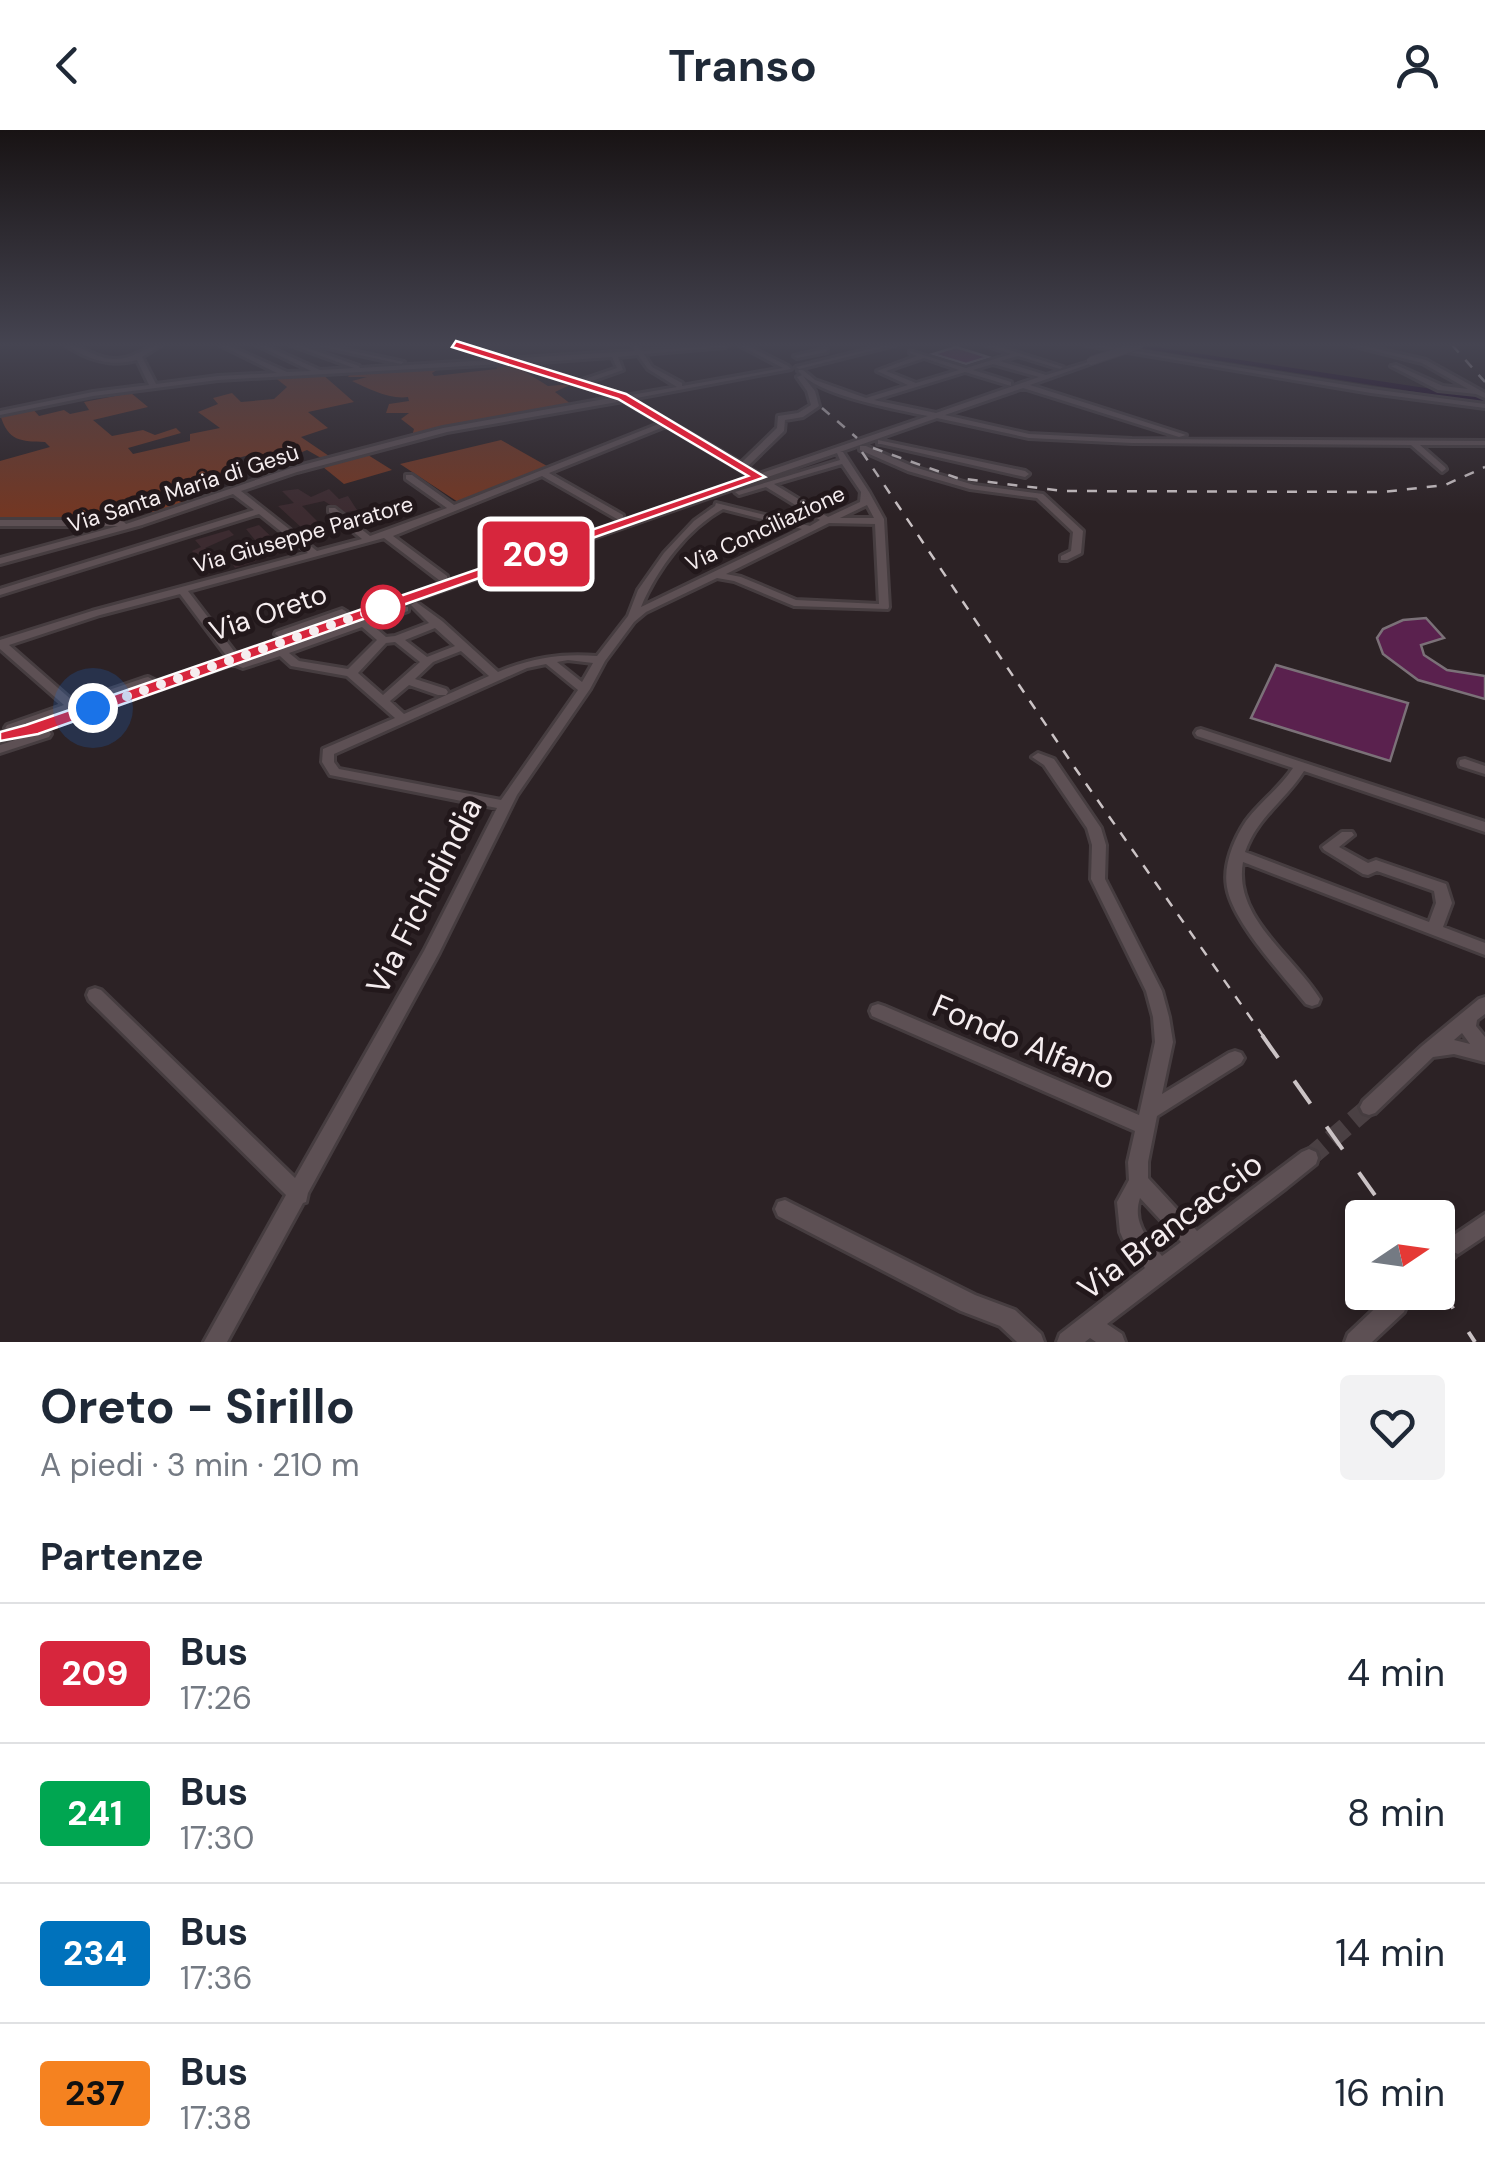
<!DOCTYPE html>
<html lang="it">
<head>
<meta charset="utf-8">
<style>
  :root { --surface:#fff; --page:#f2f2f3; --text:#1f2937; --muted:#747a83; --line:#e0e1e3 }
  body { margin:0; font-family:"DM Sans",sans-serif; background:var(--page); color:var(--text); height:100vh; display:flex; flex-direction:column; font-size:38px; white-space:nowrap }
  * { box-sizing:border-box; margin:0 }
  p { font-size:32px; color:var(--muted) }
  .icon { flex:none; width:55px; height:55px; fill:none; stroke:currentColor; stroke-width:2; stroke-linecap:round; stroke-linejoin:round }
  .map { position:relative; height:1212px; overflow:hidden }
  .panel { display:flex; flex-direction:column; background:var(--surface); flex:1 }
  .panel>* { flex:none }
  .badge { padding:0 20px; border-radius:8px; font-size:35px; line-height:65px }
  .needle { width:65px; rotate:77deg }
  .controls { position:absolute; left:1345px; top:1070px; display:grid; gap:20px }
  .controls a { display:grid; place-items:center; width:110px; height:110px; border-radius:10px; background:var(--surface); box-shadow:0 5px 15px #0003; font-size:50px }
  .you { position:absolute; width:50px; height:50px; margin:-25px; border:8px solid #fff; border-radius:50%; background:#1a73e8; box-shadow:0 0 0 15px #1a73e833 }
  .map>.badge { position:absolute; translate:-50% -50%; box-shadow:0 0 0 5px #fff }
  h2 { padding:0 40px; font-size:38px; line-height:90px }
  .round { display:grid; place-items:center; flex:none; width:105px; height:105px; border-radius:10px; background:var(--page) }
  .summary { display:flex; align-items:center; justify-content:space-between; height:170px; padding:0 40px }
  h1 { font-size:48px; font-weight:700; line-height:75px }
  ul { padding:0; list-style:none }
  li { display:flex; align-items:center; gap:30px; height:140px; padding:0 40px; border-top:2px solid var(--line) }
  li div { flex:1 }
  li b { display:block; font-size:38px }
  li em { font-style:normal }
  li .badge { min-width:110px; font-weight:700; text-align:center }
  header { display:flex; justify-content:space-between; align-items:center; height:130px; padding:0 40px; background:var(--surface); font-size:45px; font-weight:700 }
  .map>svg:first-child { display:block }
</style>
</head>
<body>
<header><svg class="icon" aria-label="back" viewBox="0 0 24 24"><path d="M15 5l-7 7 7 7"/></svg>Transo<svg class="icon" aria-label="person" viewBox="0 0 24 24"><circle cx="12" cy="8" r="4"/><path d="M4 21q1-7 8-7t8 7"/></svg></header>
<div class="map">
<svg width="1485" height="1212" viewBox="0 0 1485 1212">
  <rect width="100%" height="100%" fill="#2c2225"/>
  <path fill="#3c2b30" d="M 298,359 L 311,367 L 329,359 L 339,369 L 348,366 L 357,380 L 343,383 L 324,371 L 302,376 L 323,397 L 304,400 L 278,376 L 294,373 L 282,361 Z
    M 259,395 L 283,418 L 293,419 L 235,438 L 232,433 L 268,421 L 262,417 L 208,436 L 204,426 L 198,427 L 192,421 L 201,417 L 195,410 L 229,400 L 234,405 L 205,418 L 221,426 L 259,415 L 246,399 Z"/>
  <path fill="#733723" d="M 496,233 L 511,233 L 548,256 L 572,254 L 555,262 L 571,274 L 412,306 L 414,299 L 401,289 L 409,283 L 386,283 L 389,274 L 409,271 L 408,267 C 390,270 367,258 352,251 L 367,247 L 348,247 L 352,242 L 442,237 L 432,243 L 434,246 L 497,239 Z
    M 322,244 L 354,272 L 308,282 L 328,298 L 301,307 L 329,326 L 321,328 L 307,320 L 273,334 L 253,324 L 234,329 L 240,337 L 226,342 L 223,347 L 227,352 L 219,355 L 224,360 L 209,365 L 207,359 L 199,357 L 181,366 L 187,372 L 154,383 L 143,374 L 127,378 L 123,391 L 0,390 L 0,331 L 50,317 L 45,312 C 21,311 8,312 0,284 L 32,278 L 39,286 L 64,280 L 70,284 L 89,280 L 84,272 L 131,263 L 148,277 L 93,290 L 112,306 L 143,300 L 155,305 L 176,298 L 181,303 L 128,318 L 133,324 L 190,311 L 190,304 L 220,298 L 198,282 L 218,274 L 213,268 L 232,263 L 241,272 L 274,269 L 287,257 L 273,246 Z
    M 501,310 L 547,336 L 458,372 L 400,334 Z
    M 368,325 L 392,340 L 344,354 L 323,337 Z"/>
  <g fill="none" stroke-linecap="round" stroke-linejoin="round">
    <path fill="#170021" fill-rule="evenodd" d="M 1122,215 L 1142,215 L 1485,267 L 1485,273 Z"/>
  </g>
  <path fill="#5a214e" stroke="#7b7178" stroke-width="2.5" d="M 956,217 L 988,227 L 966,234 L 933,224 Z
    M 1426,488 L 1444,508 L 1421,515 L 1424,525 L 1447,540 L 1485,546 L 1485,569 L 1418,550 L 1383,524 L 1377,508 L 1383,499 L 1403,490 Z
    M 1276,535 L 1408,573 L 1390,631 L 1251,588 Z"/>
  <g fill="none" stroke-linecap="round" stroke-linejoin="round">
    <path stroke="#4a4043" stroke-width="19" stroke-dasharray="19 10" stroke-linecap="butt" d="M 1309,1028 L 1369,977
      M 1438,1134 L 1458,1114"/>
    <defs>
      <path id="minor" d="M 66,215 C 82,215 96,229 114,229 C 132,230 144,217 161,215 L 142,227 L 156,254 L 218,246 L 277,243 L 220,215 L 227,215 L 287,242 L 311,241 L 257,215 L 264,215 L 320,240 L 354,238 L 291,215 L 299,215 L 359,236 L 360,238 L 635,221 L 633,217 L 636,215 L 642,221 L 728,215 L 725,217 L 644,224 L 652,237 L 682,253 L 682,256 L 783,238 L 739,215 L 746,215 L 788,236 L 791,239 L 631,269 L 741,333 L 777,298 L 778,286 L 798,283 L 811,275 L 807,261 L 797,247 L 802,245 L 798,241 L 799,240 L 803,240 L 815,250 L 866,268 L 908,255 L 877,241 L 917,226 L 910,223 L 910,221 L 966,238 L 1011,224 L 985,215 L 993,215 L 1063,237 L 1060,239 L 1018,226 L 1000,231 L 1046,245 L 1092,231 L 1092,233 L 1030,255 L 1186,305 L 1179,307 L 1023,258 L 945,285 L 1029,304 L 1132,309 L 1485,311 L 1485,315 L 1420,315 L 1445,337 L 1446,339 L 1442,342 L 1411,315 L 1132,313 L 1029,308 L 937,288 L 840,322 L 843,322 L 869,362 L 884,389 L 889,477 L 888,479 L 794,476 L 734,451 L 717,448 L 646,482 L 634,492 L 605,531 L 590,559 L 517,665 L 439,823 L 308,1063 L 306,1072 L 303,1073 L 227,1212 L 204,1212 L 286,1065 L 89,870 L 87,865 L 89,860 L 95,858 L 101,860 L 295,1048 L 424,821 L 497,678 L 330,645 L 322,632 L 323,619 L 395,588 L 347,546 L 291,536 L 280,526 L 243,538 L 233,534 L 35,603 L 0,611 L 0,603 L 9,601 L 5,598 L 7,595 L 64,575 L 0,519 L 0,510 L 92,481 L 308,423 L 259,384 L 0,465 L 0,459 L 254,380 L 233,364 L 142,395 L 0,434 L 0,428 L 118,396 L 0,396 L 0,390 L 122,390 L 126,394 L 291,338 L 443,298 L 616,267 L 519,235 L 518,233 L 218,250 L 93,266 L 0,285 L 0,281 L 93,262 L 149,255 L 137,230 C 111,237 88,230 66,215 ZM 638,225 L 648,239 L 677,257 L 625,266 L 586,253 L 623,240 L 618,227 ZM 612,227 L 617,238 L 579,251 L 524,233 ZM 924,228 L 959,240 L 916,253 L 886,241 ZM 993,234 L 1039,247 L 936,283 L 874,270 L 965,242 L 1011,256 L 1011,252 L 973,240 ZM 803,246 C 828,267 894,279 928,286 L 759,344 L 747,337 L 784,301 L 785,290 L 803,287 L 819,276 L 815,261 ZM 623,271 L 661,293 L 454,375 L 412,345 L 406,345 L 406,349 L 447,378 L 370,406 L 335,378 L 329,378 L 329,382 L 362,409 L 317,421 L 241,361 L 297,342 L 447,302 ZM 666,296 L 752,347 L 237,525 L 188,461 L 384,408 L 439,450 L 447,450 L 447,446 L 393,406 L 542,346 L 617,389 L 623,389 L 623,385 L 549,343 ZM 837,323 L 840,330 L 735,362 L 739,365 L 766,357 L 820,390 L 810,396 L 716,373 L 715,376 L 694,391 L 664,423 L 638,460 L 628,486 L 597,526 C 561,523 531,528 498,542 L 442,491 L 416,472 L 411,475 L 429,493 L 395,506 L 386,507 L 371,494 L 408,481 L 408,477 L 400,477 L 242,530 ZM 842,334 L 861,362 L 860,372 L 828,387 L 774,354 ZM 867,375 L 874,388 L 840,388 ZM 723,379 L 802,399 L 641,477 C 657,439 687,399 723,379 ZM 829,393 L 875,394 L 879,474 L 796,470 L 741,447 L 726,444 ZM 180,464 L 228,528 L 22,598 L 152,552 L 154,550 L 148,547 L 144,548 L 74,572 L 9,515 L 100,485 ZM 362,497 L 377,510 L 348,539 L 299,531 L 289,523 ZM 435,498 L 455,516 L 427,527 L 405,510 ZM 395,512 L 420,532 L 383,565 L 358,543 L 386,513 ZM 461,521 L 489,546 L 404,584 L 390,571 L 409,555 L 438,565 L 446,565 L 448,562 L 446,559 L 415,549 L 433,532 ZM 568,530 L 593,533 L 582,552 L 557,532 ZM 546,534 L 578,560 L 501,670 L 339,639 L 334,632 L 334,624 L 527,538 Z
        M 314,215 L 324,215 L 404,232 L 401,234 Z
        M 453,215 L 461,215 L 500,227 L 495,228 Z
        M 886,215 L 895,215 L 799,239 L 796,237 Z
        M 1086,215 L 1098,215 L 1371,259 L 1485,274 L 1485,278 L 1371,263 Z
        M 1351,215 L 1360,215 L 1426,230 L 1485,263 L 1485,268 L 1476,264 L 1438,260 L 1391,236 L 1396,235 L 1443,256 L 1468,259 L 1422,233 Z
        M 825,219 L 827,220 L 827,222 L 797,228 L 794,226 Z
        M 878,310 L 1025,341 L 1029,344 L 1025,347 L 881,314 L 878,314 Z
        M 860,316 L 866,316 L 914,337 L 974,355 L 1043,364 L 1083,401 L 1081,423 L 1067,430 L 1061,430 L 1061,426 L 1071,421 L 1073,402 L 1037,368 L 970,359 L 908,341 L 860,320 Z
        M 342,479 L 347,482 L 346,484 L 284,506 L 280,507 L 275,504 L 276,502 Z
        M 1201,599 L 1485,692 L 1485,702 L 1304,641 C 1285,671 1257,687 1245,722 L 1429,792 L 1436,773 L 1434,761 L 1377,741 L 1368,745 L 1363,744 L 1324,720 L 1322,717 L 1342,702 L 1352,702 L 1354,705 L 1339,717 L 1368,733 L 1376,730 L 1446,754 L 1452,773 L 1443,797 L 1485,813 L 1485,825 L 1243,732 C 1233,788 1294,826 1320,869 L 1318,874 L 1312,876 L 1306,874 C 1283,845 1233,793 1227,757 C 1223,735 1234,709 1246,691 C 1260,672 1280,658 1293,638 L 1197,606 L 1195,603 L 1197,600 Z
        M 45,600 L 49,601 L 51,604 L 49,607 L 0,623 L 0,615 Z
        M 1038,623 L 1054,629 L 1101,698 L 1106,715 L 1105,749 L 1162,861 L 1169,887 L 1173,912 L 1162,964 L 1229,923 L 1235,921 L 1241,923 L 1244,928 L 1241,933 L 1157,986 L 1148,1032 L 1148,1048 L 1197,1101 L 1302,1022 L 1309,1019 L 1316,1022 L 1318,1028 L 1316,1034 L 1286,1058 L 1107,1194 L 1122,1204 L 1125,1212 L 1096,1212 L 1090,1208 L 1085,1212 L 1057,1212 L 1060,1204 L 1145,1138 L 1123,1109 L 1120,1102 L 1117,1072 L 1129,1050 L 1128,1032 L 1135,1001 L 872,886 L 870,881 L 872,876 L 878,874 L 884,876 L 1139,985 L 1155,912 L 1153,887 L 1146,861 L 1091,749 L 1092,715 L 1087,698 L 1044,635 L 1032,627 ZM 1140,1068 L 1181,1112 L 1162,1126 C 1147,1108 1132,1092 1140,1068 Z
        M 1465,629 L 1485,636 L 1485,644 L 1460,636 L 1459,633 L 1460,630 Z
        M 1485,867 L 1485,884 L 1477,890 L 1476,896 L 1485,907 L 1485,932 L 1454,924 L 1433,927 L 1375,983 L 1369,985 L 1363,983 L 1360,977 L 1363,971 L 1422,916 L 1479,869 ZM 1462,903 L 1470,914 L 1454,910 Z
        M 785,1070 L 975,1165 L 1015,1180 L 1041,1204 L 1044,1212 L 1017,1212 L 1000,1196 L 961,1181 L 778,1086 L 775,1079 L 778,1072 Z
        M 1485,1084 L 1485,1106 L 1458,1124 L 1451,1121 L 1448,1114 L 1451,1107 Z
        M 1396,1163 L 1404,1166 L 1407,1174 L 1404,1182 L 1372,1212 L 1345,1212 L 1348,1204 L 1388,1166 Z"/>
    </defs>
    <use href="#minor" stroke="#463d40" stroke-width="6"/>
    <use href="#minor" fill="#5d5054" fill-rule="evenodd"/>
    <path stroke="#cbc3c5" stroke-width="2.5" stroke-dasharray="10 10" stroke-linecap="butt" d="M 1452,215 L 1485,252
      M 822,278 L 857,308
      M 873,318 L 957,348 L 1063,361 L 1383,362 L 1445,355 L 1485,337
      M 862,322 L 1075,638 L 1264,907"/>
    <path stroke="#cbc3c5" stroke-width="4" stroke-dasharray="28 28" stroke-linecap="butt" d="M 1262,905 L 1391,1088
      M 1438,1155 L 1475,1212"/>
    <defs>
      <path id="minor-bridge" d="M 1091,231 L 1139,215"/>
    </defs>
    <use href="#minor-bridge" stroke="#463d40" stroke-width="10" stroke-linecap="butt"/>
    <use href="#minor-bridge" stroke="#5d5054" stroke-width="8"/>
  </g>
  <linearGradient id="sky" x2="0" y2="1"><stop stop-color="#181314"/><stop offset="0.56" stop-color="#454451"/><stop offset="1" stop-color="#454451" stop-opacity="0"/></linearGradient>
  <rect width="1485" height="384" fill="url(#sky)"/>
  <path fill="#d7263d" stroke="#fff" stroke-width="2.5" d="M 456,211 L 626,264 L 765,347 L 38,604 L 0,611 L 0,602 L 26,595 L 748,346 L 618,269 L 452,217 Z"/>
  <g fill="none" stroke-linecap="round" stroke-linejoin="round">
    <path stroke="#f5edef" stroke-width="10" stroke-dasharray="0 18" d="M 93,578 L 383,477"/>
  </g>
  <circle fill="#fff" stroke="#d7263d" stroke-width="5" cx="383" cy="477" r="20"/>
  <g text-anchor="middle" stroke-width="10" stroke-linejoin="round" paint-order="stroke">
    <g font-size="22" fill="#f5edef" stroke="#22181b">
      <text transform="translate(183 358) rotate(-18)" y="8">Via Santa Maria di Gesù</text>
      <text transform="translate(765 398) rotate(-25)" y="8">Via Conciliazione</text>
      <text transform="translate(303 404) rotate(-16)" y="8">Via Giuseppe Paratore</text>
    </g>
    <g font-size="28" fill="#f5edef" stroke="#22181b">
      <text transform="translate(268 482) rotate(-19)" y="10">Via Oreto</text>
    </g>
    <g font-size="32" fill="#f5edef" stroke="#22181b">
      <text transform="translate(424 766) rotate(-63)" y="11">Via Fichidindia</text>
      <text transform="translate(1024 912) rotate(23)" y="11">Fondo Alfano</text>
      <text transform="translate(1170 1096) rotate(-37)" y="11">Via Brancaccio</text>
    </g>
  </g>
</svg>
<div class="controls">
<a><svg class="needle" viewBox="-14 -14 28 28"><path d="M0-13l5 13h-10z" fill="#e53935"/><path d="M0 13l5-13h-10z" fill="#747a83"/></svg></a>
</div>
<div class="you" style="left:93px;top:578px"></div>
<b class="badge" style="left:536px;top:424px;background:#d7263d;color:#fff">209</b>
</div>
<section class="panel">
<div class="summary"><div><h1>Oreto - Sirillo</h1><p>A piedi · 3 min · 210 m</p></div><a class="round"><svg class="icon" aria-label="heart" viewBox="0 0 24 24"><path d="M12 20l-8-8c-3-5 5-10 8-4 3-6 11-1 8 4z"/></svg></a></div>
<h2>Partenze</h2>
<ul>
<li><span class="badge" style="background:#d7263d;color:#fff">209</span><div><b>Bus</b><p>17:26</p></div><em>4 min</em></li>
<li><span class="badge" style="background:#00a651;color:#fff">241</span><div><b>Bus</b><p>17:30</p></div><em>8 min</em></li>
<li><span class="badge" style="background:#0072bc;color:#fff">234</span><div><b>Bus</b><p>17:36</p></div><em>14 min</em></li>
<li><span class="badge" style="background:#f58220;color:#111">237</span><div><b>Bus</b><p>17:38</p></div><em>16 min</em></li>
</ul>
</section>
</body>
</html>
